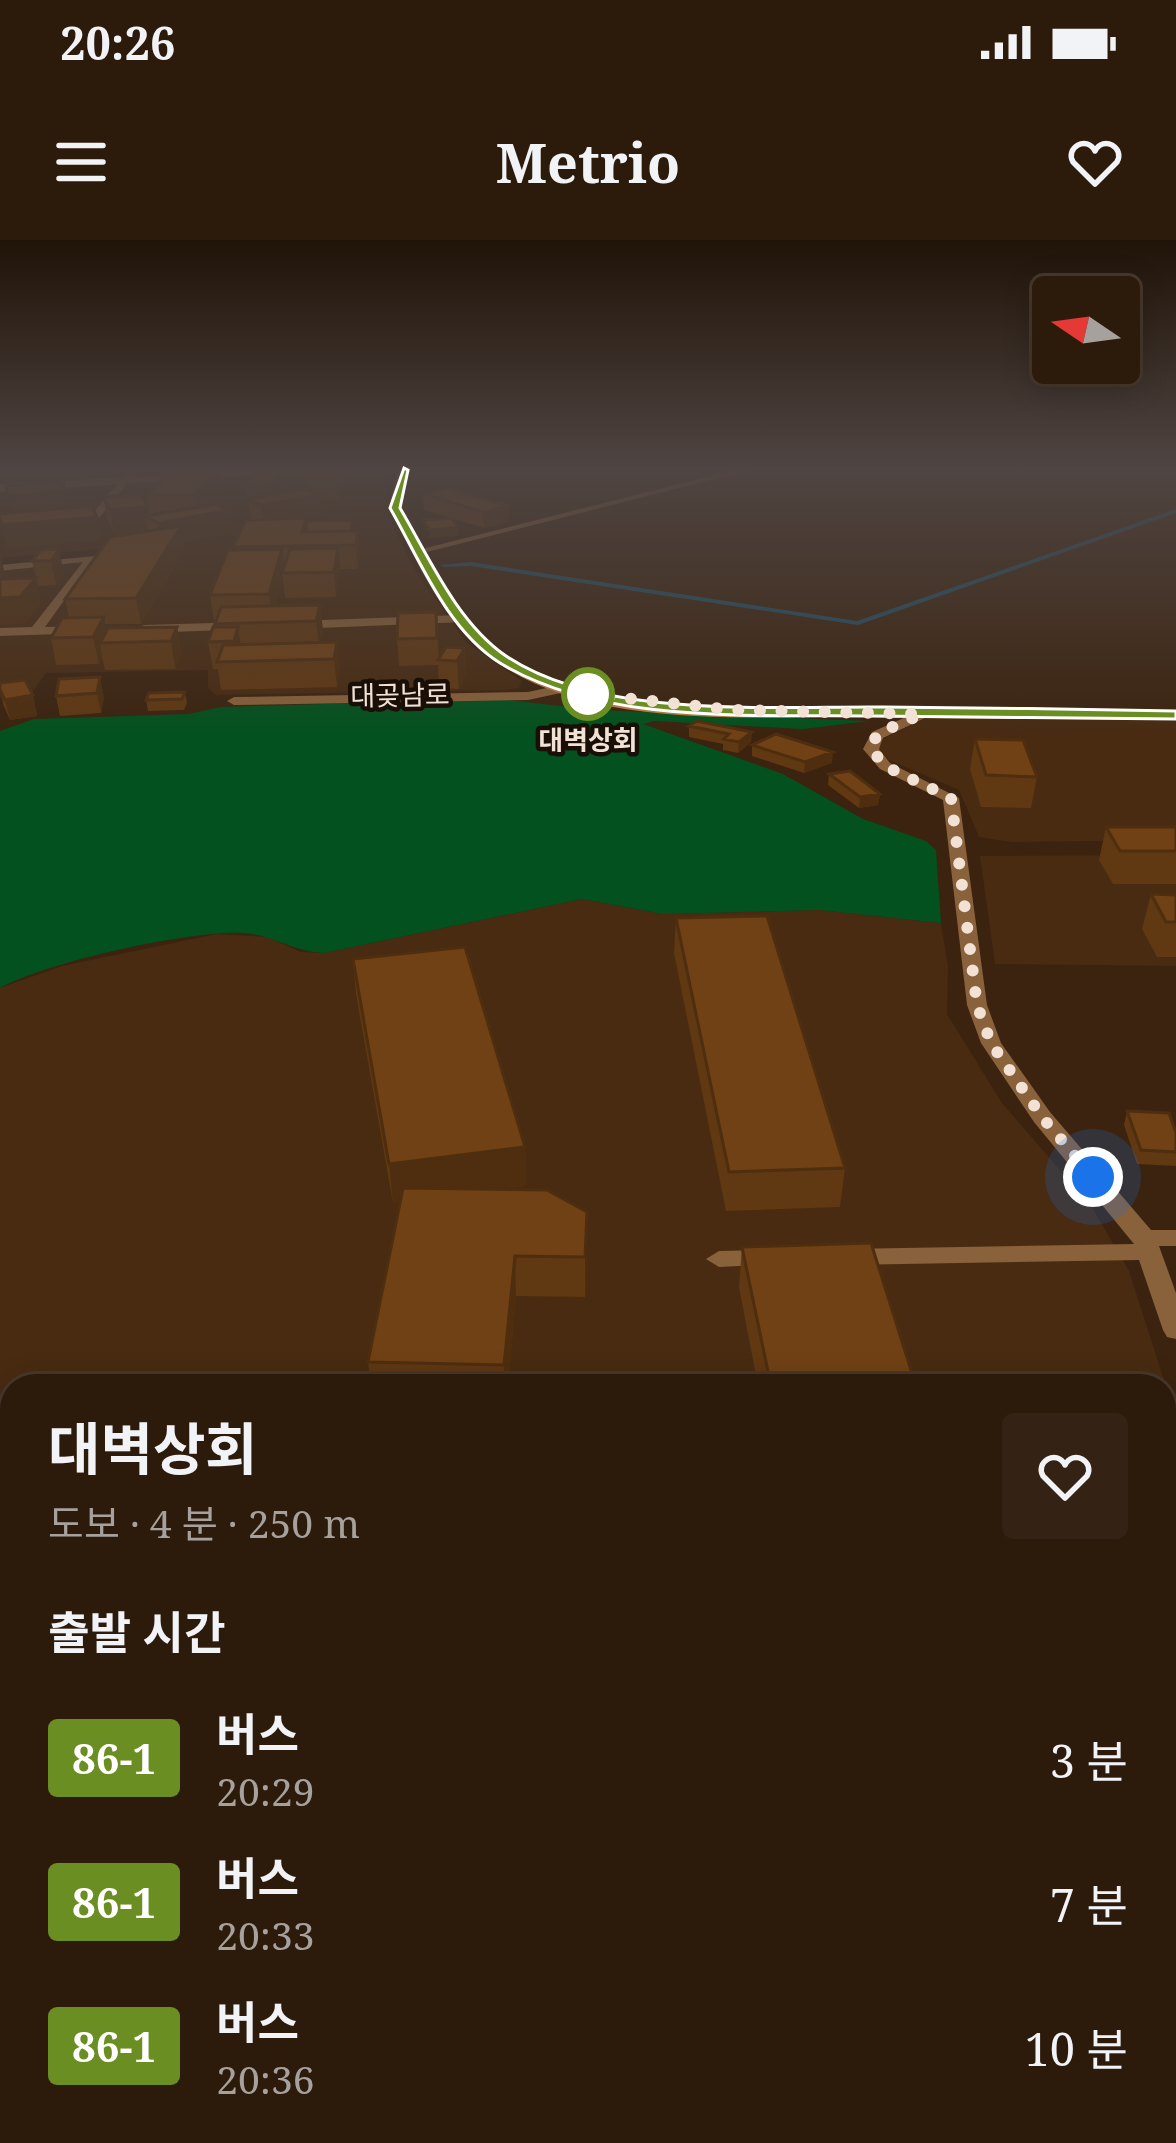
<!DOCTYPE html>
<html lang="ko">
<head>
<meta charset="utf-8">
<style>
  :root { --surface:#2c1a0b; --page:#342314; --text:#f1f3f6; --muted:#a6a19d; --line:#48382c }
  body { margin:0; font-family:"Noto Serif","Noto Sans KR",serif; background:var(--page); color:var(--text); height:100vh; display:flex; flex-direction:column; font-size:45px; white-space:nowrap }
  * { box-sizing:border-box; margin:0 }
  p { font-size:39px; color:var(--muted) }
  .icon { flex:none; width:66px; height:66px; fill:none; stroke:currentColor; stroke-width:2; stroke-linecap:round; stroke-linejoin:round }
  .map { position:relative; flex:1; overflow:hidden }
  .drawer { position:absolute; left:0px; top:1134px; width:1176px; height:771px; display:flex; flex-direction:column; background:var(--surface); border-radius:36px 36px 0 0; box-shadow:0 6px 30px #0003,0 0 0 3px var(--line) }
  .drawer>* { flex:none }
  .badge { padding:0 24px; border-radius:9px; font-size:42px; line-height:78px }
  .needle { width:78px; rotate:283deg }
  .fabs { position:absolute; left:1032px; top:36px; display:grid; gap:24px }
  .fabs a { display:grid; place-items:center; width:108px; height:108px; border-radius:12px; background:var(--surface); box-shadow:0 6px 30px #0003,0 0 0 3px var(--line); font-size:60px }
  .you { position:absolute; width:60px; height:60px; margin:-30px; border:9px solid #fff; border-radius:50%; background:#1a73e8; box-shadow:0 0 0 18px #1a73e833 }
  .map>.badge { position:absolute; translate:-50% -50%; box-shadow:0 0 0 6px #fff }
  h2 { padding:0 48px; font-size:45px; line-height:108px }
  .round { display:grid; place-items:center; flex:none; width:126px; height:126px; border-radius:12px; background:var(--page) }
  .summary { display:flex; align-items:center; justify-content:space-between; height:204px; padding:0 48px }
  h1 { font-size:57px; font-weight:700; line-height:90px }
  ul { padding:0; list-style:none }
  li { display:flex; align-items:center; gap:36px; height:144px; padding:0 48px }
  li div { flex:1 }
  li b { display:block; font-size:45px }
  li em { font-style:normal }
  li .badge { min-width:132px; font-weight:700; text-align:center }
  .status { display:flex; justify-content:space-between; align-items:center; height:84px; padding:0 60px; background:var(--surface); direction:ltr }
  .status svg { height:33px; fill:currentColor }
  header { display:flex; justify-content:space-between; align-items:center; height:156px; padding:0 48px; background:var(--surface); font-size:54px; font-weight:700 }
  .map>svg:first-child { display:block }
</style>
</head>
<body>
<div class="status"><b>20:26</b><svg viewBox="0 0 49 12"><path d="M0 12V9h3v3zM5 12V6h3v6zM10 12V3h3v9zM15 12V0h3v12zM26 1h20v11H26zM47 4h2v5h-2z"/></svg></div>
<header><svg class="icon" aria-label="menu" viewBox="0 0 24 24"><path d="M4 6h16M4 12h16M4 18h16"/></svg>Metrio<svg class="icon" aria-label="heart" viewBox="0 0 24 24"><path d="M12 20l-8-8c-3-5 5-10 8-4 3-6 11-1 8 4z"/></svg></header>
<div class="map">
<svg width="1176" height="1903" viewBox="0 0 1176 1903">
  <rect width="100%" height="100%" fill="#3b230f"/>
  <path fill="#482b11" d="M 0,230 L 388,230 L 385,271 L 419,337 L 466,402 L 522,441 L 519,448 L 505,450 L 216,455 L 208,448 L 208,430 L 46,433 L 31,454 L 0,458 L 0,331 L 103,319 L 99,309 L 0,318 Z
    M 924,479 L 1176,480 L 1176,600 L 1011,602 L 979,597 L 959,550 L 889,520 L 879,509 L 883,499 Z
    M 1176,615 L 1176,726 L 995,724 L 980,616 Z
    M 582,659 L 663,674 L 819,670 L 941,683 L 948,727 L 947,774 L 1002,863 L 1092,967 L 1129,1031 L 1174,1171 L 1173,1259 L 1164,1277 L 1164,1146 L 12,1146 L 12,1893 L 565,1893 L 537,1903 L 0,1903 L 0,748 L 62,726 L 217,694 L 267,697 L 301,712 L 324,713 Z"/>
  <path fill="#03511e" d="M 500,459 L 597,470 L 869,481 L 803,489 L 654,481 L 643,484 L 783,534 L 863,579 L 926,601 L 936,610 L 941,683 L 819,670 L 663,674 L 582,659 L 324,713 C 294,712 272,695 244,693 C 190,690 47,722 0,748 L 0,491 L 34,479 L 188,474 L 221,467 Z"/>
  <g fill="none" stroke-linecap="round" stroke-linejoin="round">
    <path fill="#204f67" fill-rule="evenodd" d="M 1176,269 L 1176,273 L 858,385 L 471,326 L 444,327 L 440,325 L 471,322 L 857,381 Z
      M 1176,1437 C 1176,1451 1176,1466 1164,1471 C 1164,1457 1160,1442 1176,1437 Z
      M 1164,1557 L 1172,1560 L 1176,1569 L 1176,1609 L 1168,1606 L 1164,1597 Z
      M 830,1893 L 862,1893 L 858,1903 L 825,1903 Z"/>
    <path fill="#89613a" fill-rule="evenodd" d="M 129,230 L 138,230 L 100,277 L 64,283 L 64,279 L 93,273 Z
      M 734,230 L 750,230 L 419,314 L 414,311 Z
      M 96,316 L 45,387 L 86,386 L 92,390 L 90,393 L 0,396 L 0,388 L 32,387 L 83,322 L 0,331 L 0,325 Z
      M 460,375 L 464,382 L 294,389 L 288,385 L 294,381 Z
      M 248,382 L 252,383 L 252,389 L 144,393 L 138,389 L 144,385 Z
      M 565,444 L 570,445 L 570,451 L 528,460 L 234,465 L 227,461 L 234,457 L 528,452 Z
      M 922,470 L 929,474 L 927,477 L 883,498 L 879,509 L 890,523 L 959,558 L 987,765 L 1001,803 L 1050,872 L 1151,990 L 1176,990 L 1176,1006 L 1159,1006 L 1176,1053 L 1176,1099 L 1167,1097 L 1163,1090 L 1139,1020 L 846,1025 L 833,1017 L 846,1009 L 1134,1004 L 1034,882 L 981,803 L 967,765 L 943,560 L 880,529 L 863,509 L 872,492 Z
      M 769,1010 L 782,1018 L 778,1024 L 719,1027 L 706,1019 L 719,1011 Z
      M 1176,1319 L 1176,1355 L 1164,1360 L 1164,1324 Z
      M 646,1893 L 705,1893 L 700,1903 L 642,1903 Z"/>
    <path fill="#89613a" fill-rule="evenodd" d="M 266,230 L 343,230 L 0,252 L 0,244 Z"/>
    <path fill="#bf7f3d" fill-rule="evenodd" d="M 398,230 L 410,230 L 401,268 C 430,319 457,383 507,415 C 608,479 741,465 856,467 C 962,468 1069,469 1176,470 L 1176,480 C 1072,479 968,479 865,477 C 750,476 588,491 491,418 C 442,382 417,320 389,268 Z"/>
  </g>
  <path fill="#603812" d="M 255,230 L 282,251 L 281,253 L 306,249 L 304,238 L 345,238 L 339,259 L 320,259 L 322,277 L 306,280 L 306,281 L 353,291 L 360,315 L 358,329 L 340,329 L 336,357 L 285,358 L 283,341 L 276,366 L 320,365 L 323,391 L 320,403 L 337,402 L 340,430 L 337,447 L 221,450 L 218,429 L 213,429 L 208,402 L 215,387 L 216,381 L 214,381 L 210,355 L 234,310 L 233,307 L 251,279 L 245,246 Z
    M 224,245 L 208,266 L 230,270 L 233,293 L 183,302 L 185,309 L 141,384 L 105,384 L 106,391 L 177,387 L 181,414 L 175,429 L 105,430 L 102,417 L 99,424 L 56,425 L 51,398 L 69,378 L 65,359 L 148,291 L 114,293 L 107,279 L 103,257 L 148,267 L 150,276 L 147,255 Z
    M 448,249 L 509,282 L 484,288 L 424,270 L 423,254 Z
    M 41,310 L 64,334 L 56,345 L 38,346 L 32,321 Z
    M 436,372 L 439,419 L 465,408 L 466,435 L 459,449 L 439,448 L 438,425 L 399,426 L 397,399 Z
    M 59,439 L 104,457 L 101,473 L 60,476 L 56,456 Z
    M 0,443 L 33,455 L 37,476 L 10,480 L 3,464 Z
    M 185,452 L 187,463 L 184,470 L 148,471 L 146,460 Z
    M 689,486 L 752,492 L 751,502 L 738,513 L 723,510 L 723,504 L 689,497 Z
    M 975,499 L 1037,537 L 1031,568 L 981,567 L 970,529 Z
    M 752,505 L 832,523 L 804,533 L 752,516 Z
    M 829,534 L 880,554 L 878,565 L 859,568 L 828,545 Z
    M 1106,587 L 1176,587 L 1176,644 L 1113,644 L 1099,620 Z
    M 1151,654 L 1176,655 L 1176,717 L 1157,717 L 1142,689 Z
    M 676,678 L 845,928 L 840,967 L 726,971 L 674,713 Z
    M 353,719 L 525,907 L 526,946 L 502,949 L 587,1011 L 585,1057 L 516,1056 L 508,1146 L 371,1146 L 368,1122 L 400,962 L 393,963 L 356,754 Z
    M 1127,871 L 1176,893 L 1176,926 L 1137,924 L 1124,885 Z
    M 742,1007 L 916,1146 L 758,1146 L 739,1047 Z
    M 0,1318 L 12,1318 L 12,1480 L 0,1480 Z"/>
  <path fill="#4e2e0f" d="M 216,230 L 222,230 L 224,245 L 199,276 L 230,270 L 233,293 L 183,302 L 185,309 L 141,384 L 136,358 L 162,306 L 158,283 L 198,276 L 195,255 Z
    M 280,230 L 282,251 L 276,262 L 320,255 L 322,277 L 306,280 L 309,301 L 264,287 L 261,265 L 273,263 L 271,246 Z
    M 339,230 L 344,230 L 345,238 L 339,259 L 337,237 Z
    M 65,251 L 69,273 L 13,278 L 8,256 Z
    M 509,266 L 509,282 L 484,288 L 483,272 Z
    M 148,267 L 150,279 L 145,276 L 148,290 L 114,293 L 110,270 Z
    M 97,277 L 101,300 L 7,309 L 2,285 Z
    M 458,288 L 458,296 L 429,298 L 429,290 Z
    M 358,291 L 360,315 L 358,329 L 356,305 Z
    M 338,308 L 341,332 L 336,357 L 334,332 Z
    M 59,309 L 64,334 L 56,345 L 51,321 Z
    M 282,309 L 285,333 L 282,333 L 283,341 L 272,380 L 269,354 Z
    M 0,314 L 6,338 L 0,345 Z
    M 36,338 L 41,364 L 26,383 L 0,385 L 0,358 Z
    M 320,365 L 323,391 L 319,408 L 316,381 Z
    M 104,377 L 109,403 L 100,403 L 102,417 L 99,424 L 93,397 Z
    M 177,387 L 181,414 L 175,429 L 171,401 Z
    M 238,387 L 242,413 L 237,421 L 234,401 Z
    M 337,402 L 340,430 L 337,447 L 334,419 Z
    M 465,408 L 466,435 L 459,449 L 457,421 Z
    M 100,437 L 104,457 L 101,473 L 97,453 Z
    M 33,455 L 37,476 L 10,480 L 5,460 Z
    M 752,492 L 751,502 L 738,513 L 739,502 Z
    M 833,512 L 832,523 L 804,533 L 805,522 Z
    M 880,554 L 878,565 L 859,568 L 860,557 Z
    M 525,907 L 526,946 L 393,963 L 389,924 Z
    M 587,972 L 587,1011 L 585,1057 L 585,1017 Z
    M 515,1016 L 516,1056 L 508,1146 L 505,1146 L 504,1125 Z
    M 6,1498 L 12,1512 L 12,1577 L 0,1616 L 0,1518 Z"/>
  <path fill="#704115" stroke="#4e2e0f" stroke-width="3" d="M 172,230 L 216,230 L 195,255 L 147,255 Z
    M 255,230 L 280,230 L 271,246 L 245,246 Z
    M 307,230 L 339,230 L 337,237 L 304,238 Z
    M 62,242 L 65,251 L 8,256 L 6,246 Z
    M 306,249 L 320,255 L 261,265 L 248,259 Z
    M 448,249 L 509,266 L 483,272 L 423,254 Z
    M 140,254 L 148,267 L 110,270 L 103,257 Z
    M 217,264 L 230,270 L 158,283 L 145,276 Z
    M 92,266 L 97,277 L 2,285 L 0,279 L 0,274 Z
    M 306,278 L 302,292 L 358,291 L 356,305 L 233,307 L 246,280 Z
    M 452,278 L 458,288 L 429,290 L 423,280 Z
    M 352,280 L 351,291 L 307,292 L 306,281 Z
    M 181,286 L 136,358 L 65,359 L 110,297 Z
    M 338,308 L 334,332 L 282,333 L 290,309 Z
    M 59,309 L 51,321 L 32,321 L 41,310 Z
    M 282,309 L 269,354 L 210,355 L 228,310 Z
    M 36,338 L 20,357 L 0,358 L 0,339 Z
    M 320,365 L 316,381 L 215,384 L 221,367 Z
    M 436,372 L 437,398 L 397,399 L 398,373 Z
    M 104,377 L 93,397 L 51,398 L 62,378 Z
    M 177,387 L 171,401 L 100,403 L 108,388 Z
    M 213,387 L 238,387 L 234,401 L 208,402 Z
    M 337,402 L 334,419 L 217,422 L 223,405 Z
    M 446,407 L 465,408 L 457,421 L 438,420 Z
    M 100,437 L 97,453 L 56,456 L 59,439 Z
    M 25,440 L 33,455 L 5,460 L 0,449 L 0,443 Z
    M 185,452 L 182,459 L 146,460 L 149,453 Z
    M 697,481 L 752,492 L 739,502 L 724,499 L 729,494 L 689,486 Z
    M 776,494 L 833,512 L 805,522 L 752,505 Z
    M 975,499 L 1023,500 L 1037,537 L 986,535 Z
    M 850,531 L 880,554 L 860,557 L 829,534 Z
    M 1106,587 L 1176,587 L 1176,611 L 1120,611 Z
    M 1151,654 L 1176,655 L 1176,682 L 1166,682 Z
    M 767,676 L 845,928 L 729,932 L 676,678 Z
    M 465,707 L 525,907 L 389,924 L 353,719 Z
    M 1127,871 L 1169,873 L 1176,893 L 1176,912 L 1141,910 Z
    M 403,948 L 547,950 L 587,972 L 585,1017 L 515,1016 L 504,1125 L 368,1122 Z
    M 871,1003 L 916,1146 L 771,1146 L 742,1007 Z
    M 0,1318 L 12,1318 L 12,1438 L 0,1438 Z
    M 0,1498 L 6,1498 L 0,1518 Z"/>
  <linearGradient id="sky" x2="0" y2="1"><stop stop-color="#201308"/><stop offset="0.46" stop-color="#4f4542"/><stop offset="1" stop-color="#4f4542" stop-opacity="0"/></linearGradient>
  <rect width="1176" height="497" fill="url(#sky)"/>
  <path fill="#6b8e23" stroke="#fff" stroke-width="3" d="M 404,228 L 408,230 L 400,268 C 430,319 457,382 506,416 C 601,480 772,466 883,467 C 981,468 1078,469 1176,471 L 1176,479 C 1076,478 975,477 875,476 C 758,474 604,486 500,423 C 447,390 420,320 390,268 Z"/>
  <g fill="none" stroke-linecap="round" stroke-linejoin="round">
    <path stroke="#f2e2d6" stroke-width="12" stroke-dasharray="0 21.6" d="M 588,454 L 733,470 L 922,474 L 877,494 L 871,509 L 885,526 L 951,558 L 977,765 L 991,803 L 1042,877 L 1093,937"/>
  </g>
  <circle fill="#fff" stroke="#6b8e23" stroke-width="6" cx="588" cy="454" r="24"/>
  <g text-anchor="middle" stroke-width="9" stroke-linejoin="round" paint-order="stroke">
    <g font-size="27" fill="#f2e2d6" stroke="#1a0f07">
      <text transform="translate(400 456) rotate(-1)" y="9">대곶남로</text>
    </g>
    <g font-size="27" font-weight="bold" fill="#f2e2d6" stroke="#1a0f07">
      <text x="588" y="510">대벽상회</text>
    </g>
  </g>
</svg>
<div class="fabs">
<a><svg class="needle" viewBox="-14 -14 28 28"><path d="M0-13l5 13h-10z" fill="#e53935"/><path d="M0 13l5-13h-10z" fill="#a6a19d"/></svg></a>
</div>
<div class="you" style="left:1093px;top:937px"></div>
<section class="drawer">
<div class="summary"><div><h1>대벽상회</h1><p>도보 · 4 분 · 250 m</p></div><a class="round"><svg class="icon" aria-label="heart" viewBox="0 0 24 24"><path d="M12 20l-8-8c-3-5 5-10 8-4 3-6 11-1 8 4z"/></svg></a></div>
<h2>출발 시간</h2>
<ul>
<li><span class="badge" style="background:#6b8e23;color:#fff">86-1</span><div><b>버스</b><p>20:29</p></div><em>3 분</em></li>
<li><span class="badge" style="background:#6b8e23;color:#fff">86-1</span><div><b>버스</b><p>20:33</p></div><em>7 분</em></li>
<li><span class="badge" style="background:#6b8e23;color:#fff">86-1</span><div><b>버스</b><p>20:36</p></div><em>10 분</em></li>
</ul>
</section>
</div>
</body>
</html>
